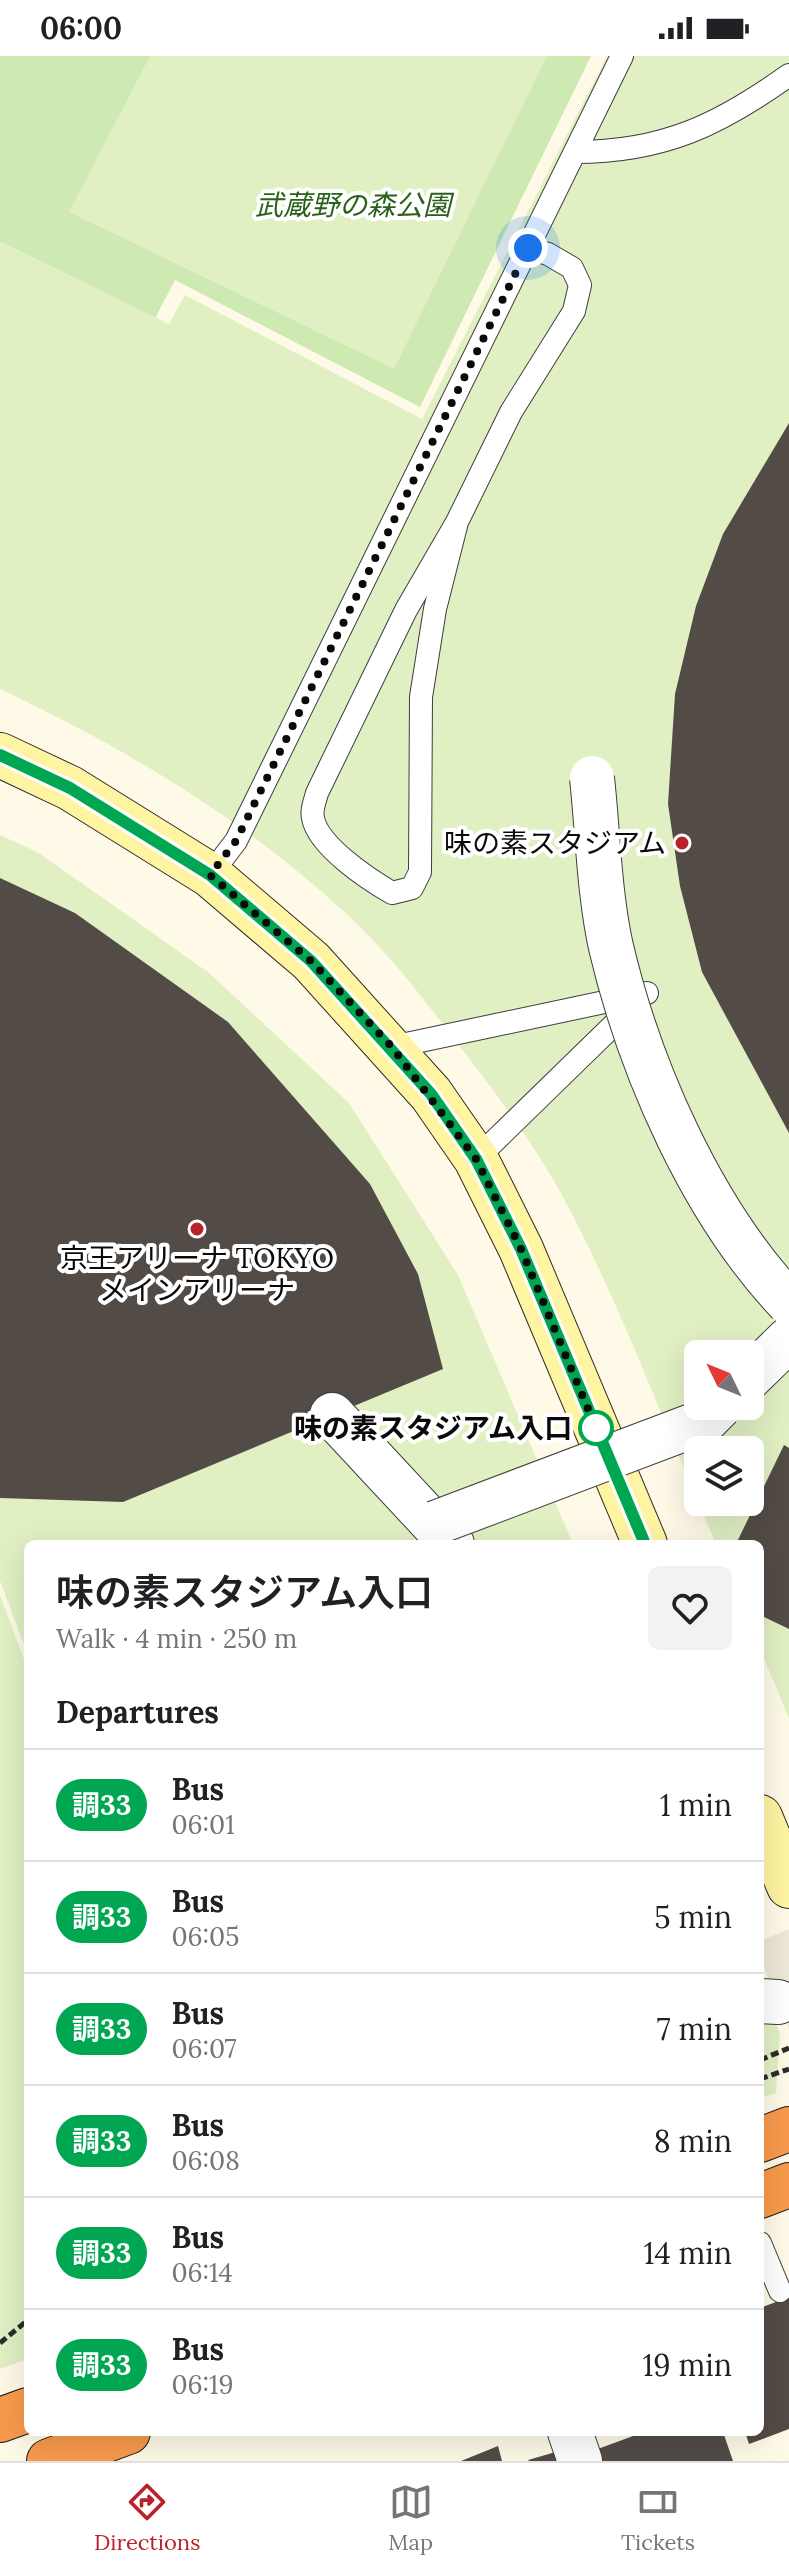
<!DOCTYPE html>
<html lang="en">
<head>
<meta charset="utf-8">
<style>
  :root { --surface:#fff; --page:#f2f2f2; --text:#202124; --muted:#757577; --line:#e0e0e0; --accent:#bb2128 }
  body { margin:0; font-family:Lora,"Noto Sans JP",serif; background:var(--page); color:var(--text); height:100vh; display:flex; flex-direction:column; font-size:30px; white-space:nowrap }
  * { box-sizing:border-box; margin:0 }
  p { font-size:26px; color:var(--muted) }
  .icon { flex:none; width:44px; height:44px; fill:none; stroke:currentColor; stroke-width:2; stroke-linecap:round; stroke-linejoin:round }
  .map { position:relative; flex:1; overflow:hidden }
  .side { position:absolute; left:24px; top:1484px; width:740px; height:896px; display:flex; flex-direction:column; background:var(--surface); border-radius:12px; box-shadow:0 8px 32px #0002 }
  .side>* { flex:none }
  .badge { padding:0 16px; border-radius:26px; font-size:28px; line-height:52px }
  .needle { width:52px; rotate:313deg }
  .buttons { position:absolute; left:684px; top:1284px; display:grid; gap:16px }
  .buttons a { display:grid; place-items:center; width:80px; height:80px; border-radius:12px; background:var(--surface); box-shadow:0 8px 32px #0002; font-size:40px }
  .you { position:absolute; width:40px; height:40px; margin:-20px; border:6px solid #fff; border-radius:50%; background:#1a73e8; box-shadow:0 0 0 12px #1a73e833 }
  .map>.badge { position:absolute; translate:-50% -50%; box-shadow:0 0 0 4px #fff }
  h2 { padding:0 32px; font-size:30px; line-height:72px }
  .round { display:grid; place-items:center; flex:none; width:84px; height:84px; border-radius:12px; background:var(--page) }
  .headline { display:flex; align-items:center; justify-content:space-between; height:136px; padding:0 32px }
  h1 { font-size:38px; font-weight:600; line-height:60px }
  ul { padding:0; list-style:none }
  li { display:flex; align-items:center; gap:24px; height:112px; padding:0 32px; border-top:2px solid var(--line) }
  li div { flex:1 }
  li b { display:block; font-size:30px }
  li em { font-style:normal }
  li .badge { min-width:88px; font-weight:700; text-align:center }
  .status { display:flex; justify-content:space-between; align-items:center; height:56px; padding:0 40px; background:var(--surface); direction:ltr }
  .status svg { height:22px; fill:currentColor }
  .dock { display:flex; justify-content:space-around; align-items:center; height:112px; border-top:2px solid var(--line); background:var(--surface); font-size:22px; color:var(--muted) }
  .dock a { display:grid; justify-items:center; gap:4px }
  .dock .active { color:var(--accent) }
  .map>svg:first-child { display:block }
</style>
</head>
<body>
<div class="status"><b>06:00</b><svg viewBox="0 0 49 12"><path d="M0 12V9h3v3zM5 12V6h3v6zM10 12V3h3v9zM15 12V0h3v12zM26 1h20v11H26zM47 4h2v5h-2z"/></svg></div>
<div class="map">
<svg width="789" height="2405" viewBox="0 0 789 2405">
  <rect width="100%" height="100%" fill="#fffae7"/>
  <path fill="#cee9b1" d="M 0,0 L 591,0 L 420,351 L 175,224 L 0,560 Z"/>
  <path fill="#e0f0c3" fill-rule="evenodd" d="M 150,0 L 547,0 L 394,313 L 69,156 Z
    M 607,0 L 789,0 L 789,1662 L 760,1593 L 760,1488 L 716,1488 L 698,1446 L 750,1446 L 750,1394 L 698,1394 L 698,1446 C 657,1349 620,1251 572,1158 C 542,1099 502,1045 461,992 C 430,952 398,908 361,872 C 257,771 130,694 0,633 L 0,185 L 169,268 L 185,239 L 422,363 ZM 698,1298 L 750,1298 L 750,1350 L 698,1350 Z
    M 0,779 L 39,797 L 208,916 L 349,1047 L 458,1219 L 573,1488 L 28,1488 L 28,1599 L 0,1525 Z
    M 0,1539 L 28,1614 L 28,2303 L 0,2313 Z
    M 760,1930 L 780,1977 L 776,2037 L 760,2042 Z"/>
  <path fill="#ede7d8" d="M 789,1873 L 789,1973 L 760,1902 L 760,1885 Z"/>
  <path fill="#534b46" d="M 789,367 L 789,1077 L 702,916 L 680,830 L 668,748 L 675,638 L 696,550 L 723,478 Z
    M 0,822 L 75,857 L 228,966 L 370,1128 L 418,1218 L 443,1313 L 123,1446 L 0,1442 Z
    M 784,1389 L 789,1392 L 789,1573 L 760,1559 L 760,1488 L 736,1488 Z
    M 789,2241 L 789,2373 L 749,2388 L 745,2376 L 760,2376 L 760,2252 Z
    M 644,2376 L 723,2376 L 733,2405 L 599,2405 L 595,2394 Z
    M 498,2390 L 502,2405 L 461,2405 Z
    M 559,2395 L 563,2405 L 529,2405 L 528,2404 Z"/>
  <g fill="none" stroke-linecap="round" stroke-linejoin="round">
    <defs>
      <path id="lane" d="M 575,96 C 663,96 719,69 789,19
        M 457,466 L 435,553 L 421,641 L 420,816 L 412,832 L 392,837 C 368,823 318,790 313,762 C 311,754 315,745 317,737 L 406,554 L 457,466 L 511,356 L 574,255 L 580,229 L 572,212 L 548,198 L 528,192
        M 210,819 L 236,785 L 622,0
        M 392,991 L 647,937
        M 476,1103 L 631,952
        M 760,2187 L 780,2235"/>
      <path id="street" d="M 750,1321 L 789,1283
        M 332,1359 L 452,1488
        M 760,1945 L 778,1946
        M 570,2376 L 580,2405"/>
      <path id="secondary" d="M 0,699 L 70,732 L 210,819 L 311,905 L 431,1038 L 476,1103 L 521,1193 L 645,1488
        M 760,1761 L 789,1830"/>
      <path id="highway" d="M 760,2084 L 789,2073
        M 760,2140 L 789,2129
        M 0,2364 L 28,2354
        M 49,2405 L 128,2376"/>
    </defs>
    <use href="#lane" stroke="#3d3d3d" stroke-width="24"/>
    <use href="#street" stroke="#3d3d3d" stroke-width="46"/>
    <use href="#secondary" stroke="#2c2c2c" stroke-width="46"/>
    <use href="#highway" stroke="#1b1b1b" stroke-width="46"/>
    <path stroke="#2c2c2c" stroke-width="5" stroke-dasharray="8 4" stroke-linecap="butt" d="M 760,2004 L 789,1992
      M 760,2023 L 789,2013
      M 0,2287 L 28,2264"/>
    <use href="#lane" stroke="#fff" stroke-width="22"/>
    <use href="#street" stroke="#fff" stroke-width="44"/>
    <use href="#secondary" stroke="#fff4a2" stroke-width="44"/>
    <use href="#highway" stroke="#f89a4c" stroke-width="44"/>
    <defs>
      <path id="street-bridge" d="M 592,722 C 598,777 599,837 611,891 C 640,1014 702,1155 789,1247
        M 435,1467 L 705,1365 L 720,1350"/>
    </defs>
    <use href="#street-bridge" stroke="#3d3d3d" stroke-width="46" stroke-linecap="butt"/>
    <use href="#street-bridge" stroke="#fff" stroke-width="44"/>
  </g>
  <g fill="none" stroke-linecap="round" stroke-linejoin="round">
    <defs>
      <path id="line" d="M 0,699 L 70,732 L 210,819 L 311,905 L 431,1038 L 476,1103 L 521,1193 L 645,1488"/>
    </defs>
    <use href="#line" stroke="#fff" stroke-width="18"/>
    <use href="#line" stroke="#00a651" stroke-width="12"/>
    <path stroke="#0a0a0a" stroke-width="8" stroke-dasharray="0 14.4" d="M 528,192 L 236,785 L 210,819 L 311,905 L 392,991 L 476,1103 L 521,1193 L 596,1372"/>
  </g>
  <g fill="#bb2128" stroke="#fff" stroke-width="3">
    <circle cx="682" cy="787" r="8"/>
    <circle cx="197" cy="1173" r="8"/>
  </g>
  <circle fill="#fff" stroke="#00a651" stroke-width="4" cx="596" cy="1372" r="16"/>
  <g text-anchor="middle" stroke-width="8" stroke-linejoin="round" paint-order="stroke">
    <g font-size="28" font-style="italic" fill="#29611a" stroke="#fff">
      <text x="353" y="159">武蔵野の森公園</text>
    </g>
    <g font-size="28" fill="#0a0a0a" stroke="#fff" text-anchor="end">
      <text x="666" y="797">味の素スタジアム</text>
      <text x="197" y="1212" text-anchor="middle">京王アリーナ TOKYO<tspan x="197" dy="32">メインアリーナ</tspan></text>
    </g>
    <g font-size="28" font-weight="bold" fill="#0a0a0a" stroke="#fff" text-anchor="end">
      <text x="572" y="1382">味の素スタジアム入口</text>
    </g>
  </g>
</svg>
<div class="buttons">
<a><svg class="needle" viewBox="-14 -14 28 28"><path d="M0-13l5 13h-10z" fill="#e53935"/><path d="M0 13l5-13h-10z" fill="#757577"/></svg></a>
<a><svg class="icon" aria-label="layers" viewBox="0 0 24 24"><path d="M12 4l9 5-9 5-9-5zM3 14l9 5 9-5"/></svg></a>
</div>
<div class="you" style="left:528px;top:192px"></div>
<section class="side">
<div class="headline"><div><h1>味の素スタジアム入口</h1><p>Walk · 4 min · 250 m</p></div><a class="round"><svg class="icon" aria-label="heart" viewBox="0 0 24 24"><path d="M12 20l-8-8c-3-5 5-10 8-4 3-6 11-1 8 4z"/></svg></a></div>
<h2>Departures</h2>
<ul>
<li><span class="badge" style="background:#00a651;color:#fff">調33</span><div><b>Bus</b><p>06:01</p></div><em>1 min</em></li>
<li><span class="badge" style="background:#00a651;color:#fff">調33</span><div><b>Bus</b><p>06:05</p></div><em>5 min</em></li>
<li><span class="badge" style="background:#00a651;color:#fff">調33</span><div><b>Bus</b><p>06:07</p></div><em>7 min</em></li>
<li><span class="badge" style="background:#00a651;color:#fff">調33</span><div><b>Bus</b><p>06:08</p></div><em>8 min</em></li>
<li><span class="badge" style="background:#00a651;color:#fff">調33</span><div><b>Bus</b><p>06:14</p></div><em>14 min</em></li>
<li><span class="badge" style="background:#00a651;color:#fff">調33</span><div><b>Bus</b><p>06:19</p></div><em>19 min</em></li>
</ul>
</section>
</div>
<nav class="dock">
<a class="active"><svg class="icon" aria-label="directions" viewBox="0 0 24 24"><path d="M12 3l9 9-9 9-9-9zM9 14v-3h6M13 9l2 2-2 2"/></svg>Directions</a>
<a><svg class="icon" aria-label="map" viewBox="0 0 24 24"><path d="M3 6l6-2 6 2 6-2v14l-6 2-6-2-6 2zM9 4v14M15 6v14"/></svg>Map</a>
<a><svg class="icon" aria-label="tickets" viewBox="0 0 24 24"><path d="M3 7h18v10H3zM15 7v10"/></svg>Tickets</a>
</nav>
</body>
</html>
